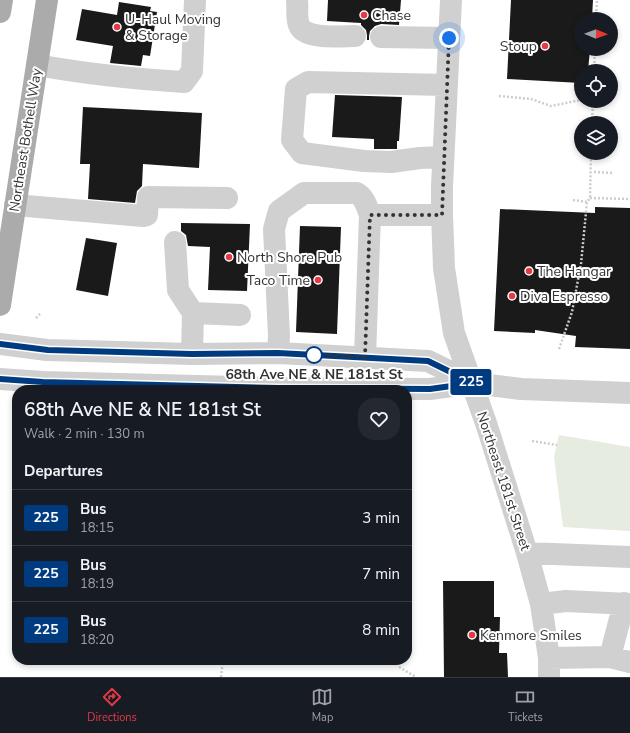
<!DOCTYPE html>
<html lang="en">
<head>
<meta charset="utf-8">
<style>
  :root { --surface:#171b24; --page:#242831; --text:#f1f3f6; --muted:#9ea1a6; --line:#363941; --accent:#e63946 }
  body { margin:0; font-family:"Nunito Sans",sans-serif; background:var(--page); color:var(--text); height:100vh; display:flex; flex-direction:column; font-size:15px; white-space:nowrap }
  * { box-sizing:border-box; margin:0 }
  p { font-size:13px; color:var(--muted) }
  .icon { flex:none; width:22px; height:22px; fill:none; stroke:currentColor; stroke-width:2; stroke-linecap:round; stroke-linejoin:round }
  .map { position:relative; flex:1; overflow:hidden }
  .sheet { position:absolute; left:12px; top:385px; width:400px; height:280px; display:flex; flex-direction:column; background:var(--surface); border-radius:16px; box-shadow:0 2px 6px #0003 }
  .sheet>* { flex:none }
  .badge { padding:0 8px; border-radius:3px; font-size:14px; line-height:26px }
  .needle { width:26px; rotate:91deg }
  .buttons { position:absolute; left:574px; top:12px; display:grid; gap:8px }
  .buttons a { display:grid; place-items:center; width:44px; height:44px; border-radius:50%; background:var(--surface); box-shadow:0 2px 6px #0003; font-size:20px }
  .you { position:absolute; width:20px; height:20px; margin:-10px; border:3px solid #fff; border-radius:50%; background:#1a73e8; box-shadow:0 0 0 6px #1a73e833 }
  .map>.badge { position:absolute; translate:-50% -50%; box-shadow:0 0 0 2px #fff }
  h2 { padding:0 12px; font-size:15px; line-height:36px }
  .round { display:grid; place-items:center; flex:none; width:42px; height:42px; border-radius:16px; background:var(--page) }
  .overview { display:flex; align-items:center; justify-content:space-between; height:68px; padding:0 12px }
  h1 { font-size:19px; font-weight:600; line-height:30px }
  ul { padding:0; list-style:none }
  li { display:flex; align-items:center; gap:12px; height:56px; padding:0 12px; border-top:1px solid var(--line) }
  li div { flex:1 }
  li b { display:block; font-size:15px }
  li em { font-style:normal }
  li .badge { min-width:44px; font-weight:700; text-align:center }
  .tabs { display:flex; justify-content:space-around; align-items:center; height:56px; border-top:1px solid var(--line); background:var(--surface); font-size:11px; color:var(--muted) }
  .tabs a { display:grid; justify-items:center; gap:2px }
  .tabs .selected { color:var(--accent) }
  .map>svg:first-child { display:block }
</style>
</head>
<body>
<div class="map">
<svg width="630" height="677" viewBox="0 0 630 677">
  <rect width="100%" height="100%" fill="#fff"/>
  <path fill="#e6ecdf" d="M 559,435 L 630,447 L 630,531 L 563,527 L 554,457 Z"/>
  <path fill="#1a1a1a" d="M 328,0 L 401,0 L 399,25 L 381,24 L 375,26 L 370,31 L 369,36 L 369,40 L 367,40 L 367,35 L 366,30 L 361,25 L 361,23 L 327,21 Z
    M 511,0 L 593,0 L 592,19 L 581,19 L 581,49 L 590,49 L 588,71 L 581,71 L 581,83 L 507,79 Z
    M 119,2 L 151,7 L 150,11 L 157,12 L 150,56 L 143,55 L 141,66 L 110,63 L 113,46 L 76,40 L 82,9 L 117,15 Z
    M 335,95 L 402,97 L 399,141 L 397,141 L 397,149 L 374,149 L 374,139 L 332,137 Z
    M 83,107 L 202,113 L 199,168 L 143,164 L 142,186 L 137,191 L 135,203 L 88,199 L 90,164 L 80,164 Z
    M 595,207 L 630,208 L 630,349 L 575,347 L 576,336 L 535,330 L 535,333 L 494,331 L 500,209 L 595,213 Z
    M 181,223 L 250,224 L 247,291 L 208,290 L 210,247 L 188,246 L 186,235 L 181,231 Z
    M 300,226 L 341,227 L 337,334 L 296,332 Z
    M 86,238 L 117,243 L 108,296 L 76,290 Z
    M 443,581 L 494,581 L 494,617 L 500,617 L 499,653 L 507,653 L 508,677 L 444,677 Z"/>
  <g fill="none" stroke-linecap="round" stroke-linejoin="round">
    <path stroke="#cdcdcd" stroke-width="2.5" stroke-dasharray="2 2" stroke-linecap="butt" d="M 596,19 L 597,0
      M 594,71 L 595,49
      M 611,82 L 615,82
      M 499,96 L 531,99 L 551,106 L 581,100
      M 592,123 L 593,101
      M 594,172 L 613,173
      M 590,198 L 630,199
      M 573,200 L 587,202
      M 36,318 L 40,314
      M 559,349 L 572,312 L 581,264 L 587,202 L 590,198 L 591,153
      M 532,441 L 557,445
      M 399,667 L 416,677
      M 221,677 L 223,660"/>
    <path stroke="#d0d0d0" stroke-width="22" d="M 297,0 C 298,8 296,18 299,25 C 304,40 342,36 355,36
      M 451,0 L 442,187 L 442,215 L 444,268 L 454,333 L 487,426 L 527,553 L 541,604 L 549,658 L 549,677
      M 381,37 L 449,38
      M 37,65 C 86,74 135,79 184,82 L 192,71 L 195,0
      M 443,157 L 420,158 L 391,162 L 364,161 L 302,153 L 292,140 L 296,89 L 308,82 L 447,85
      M 15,205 L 143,216 L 147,215 L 148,197 L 227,198
      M 370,215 L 442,215
      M 175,242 L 178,290 L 193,313 L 192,354
      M 193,313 L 240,315
      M 0,344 L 47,350 L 192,354 L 278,353 L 428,361 L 473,383
      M 278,353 L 279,336 L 274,229 L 279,211 L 304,193 L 357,193 C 365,198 367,207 370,215 L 365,357
      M 0,379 L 43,382 L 278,388 L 430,389 L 473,383 L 521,389 L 630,393
      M 527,553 L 630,557
      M 541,604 L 566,601 L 630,604
      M 610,657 L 624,603
      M 549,658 L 610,657 L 630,662"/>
    <path stroke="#ababab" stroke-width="22" d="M 0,12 L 2,0
      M 0,305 L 47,0"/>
  </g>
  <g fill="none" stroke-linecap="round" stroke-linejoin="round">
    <defs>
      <path id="line" d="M 0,344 L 48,350 L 192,354 L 278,353 L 428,361 L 473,383 L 430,389 L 278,388 L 43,382 L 0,379"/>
    </defs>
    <use href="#line" stroke="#fff" stroke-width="9"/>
    <use href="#line" stroke="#003b80" stroke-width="6"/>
    <path stroke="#333" stroke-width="4" stroke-dasharray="0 7.2" d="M 314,355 L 307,354 L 365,357 L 370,215 L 442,215 L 449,38"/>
  </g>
  <g fill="#e63946" stroke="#fff" stroke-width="1.5">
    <circle cx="364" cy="15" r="4"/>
    <circle cx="117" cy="27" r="4"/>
    <circle cx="545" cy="46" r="4"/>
    <circle cx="229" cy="257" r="4"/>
    <circle cx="529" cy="271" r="4"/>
    <circle cx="318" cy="280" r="4"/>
    <circle cx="512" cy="296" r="4"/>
    <circle cx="472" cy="635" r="4"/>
  </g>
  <circle fill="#fff" stroke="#003b80" stroke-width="2" cx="314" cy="355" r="8"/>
  <g text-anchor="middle" stroke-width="4" stroke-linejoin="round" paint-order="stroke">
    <g font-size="14" fill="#333" stroke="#fff" text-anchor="start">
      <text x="372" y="20">Chase</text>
      <text x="125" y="24">U-Haul Moving<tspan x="125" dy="16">&amp; Storage</tspan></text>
      <text x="537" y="51" text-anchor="end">Stoup</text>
      <text x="237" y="262">North Shore Pub</text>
      <text x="537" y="276">The Hangar</text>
      <text x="310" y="285" text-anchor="end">Taco Time</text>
      <text x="520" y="301">Diva Espresso</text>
      <text x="480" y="640">Kenmore Smiles</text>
    </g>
    <g font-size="14" fill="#333" stroke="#fff">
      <text transform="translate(25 140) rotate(-81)" y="5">Northeast Bothell Way</text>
      <text transform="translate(504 481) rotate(72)" y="5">Northeast 181st Street</text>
    </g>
    <g font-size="14" font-weight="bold" fill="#333" stroke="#fff">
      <text x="314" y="379">68th Ave NE &amp; NE 181st St</text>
    </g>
  </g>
</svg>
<div class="buttons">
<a><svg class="needle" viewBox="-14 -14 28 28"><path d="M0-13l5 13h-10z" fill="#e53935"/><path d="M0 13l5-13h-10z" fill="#9ea1a6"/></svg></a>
<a><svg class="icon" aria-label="locate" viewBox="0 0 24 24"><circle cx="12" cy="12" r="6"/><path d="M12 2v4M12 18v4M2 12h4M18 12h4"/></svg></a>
<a><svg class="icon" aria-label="layers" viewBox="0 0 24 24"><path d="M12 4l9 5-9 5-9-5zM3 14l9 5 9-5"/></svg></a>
</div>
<div class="you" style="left:449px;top:38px"></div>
<b class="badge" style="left:471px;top:382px;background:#003b80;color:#fff">225</b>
<section class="sheet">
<div class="overview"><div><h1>68th Ave NE &amp; NE 181st St</h1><p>Walk · 2 min · 130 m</p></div><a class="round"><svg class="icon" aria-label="heart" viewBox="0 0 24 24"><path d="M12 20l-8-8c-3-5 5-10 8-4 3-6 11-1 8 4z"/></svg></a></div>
<h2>Departures</h2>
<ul>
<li><span class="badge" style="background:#003b80;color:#fff">225</span><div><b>Bus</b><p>18:15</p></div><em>3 min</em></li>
<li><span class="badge" style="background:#003b80;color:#fff">225</span><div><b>Bus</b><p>18:19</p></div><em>7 min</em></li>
<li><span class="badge" style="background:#003b80;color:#fff">225</span><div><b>Bus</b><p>18:20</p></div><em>8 min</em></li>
</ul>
</section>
</div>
<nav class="tabs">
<a class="selected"><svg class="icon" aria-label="directions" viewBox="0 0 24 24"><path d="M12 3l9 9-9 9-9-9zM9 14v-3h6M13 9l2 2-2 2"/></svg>Directions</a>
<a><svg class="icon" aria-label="map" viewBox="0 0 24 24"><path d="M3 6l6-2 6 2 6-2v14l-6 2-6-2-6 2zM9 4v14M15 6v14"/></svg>Map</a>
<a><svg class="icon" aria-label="tickets" viewBox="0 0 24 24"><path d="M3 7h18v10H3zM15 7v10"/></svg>Tickets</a>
</nav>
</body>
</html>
